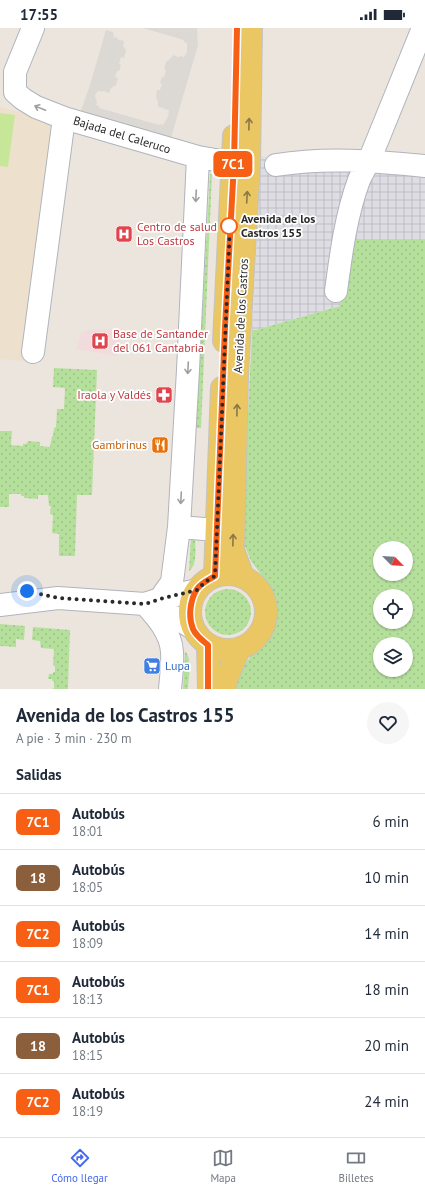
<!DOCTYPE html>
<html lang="es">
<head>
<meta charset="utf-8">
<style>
  :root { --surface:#fff; --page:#f6f6f7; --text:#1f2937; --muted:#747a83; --line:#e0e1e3; --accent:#4469f2 }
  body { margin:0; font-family:"PT Sans",sans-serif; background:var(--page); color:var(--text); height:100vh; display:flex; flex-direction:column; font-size:15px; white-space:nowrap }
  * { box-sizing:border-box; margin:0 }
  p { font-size:13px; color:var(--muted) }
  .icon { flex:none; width:22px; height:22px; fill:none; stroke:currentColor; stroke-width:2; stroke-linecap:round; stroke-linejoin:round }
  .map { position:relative; height:661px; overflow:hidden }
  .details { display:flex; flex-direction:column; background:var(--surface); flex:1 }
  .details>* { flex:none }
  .badge { padding:0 8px; border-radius:6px; font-size:14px; line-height:26px }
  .needle { width:26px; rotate:114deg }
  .buttons { position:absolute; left:373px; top:513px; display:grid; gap:8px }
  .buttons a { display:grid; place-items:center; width:40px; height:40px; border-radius:50%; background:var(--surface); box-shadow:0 1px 3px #0004; font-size:20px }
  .you { position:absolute; width:20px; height:20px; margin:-10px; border:3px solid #fff; border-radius:50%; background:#1a73e8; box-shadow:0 0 0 6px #1a73e833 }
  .map>.badge { position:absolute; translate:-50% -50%; box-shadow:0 0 0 2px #fff }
  h2 { padding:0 16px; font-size:15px; line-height:36px }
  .round { display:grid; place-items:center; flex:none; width:42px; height:42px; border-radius:21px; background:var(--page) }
  .summary { display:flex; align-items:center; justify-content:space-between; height:68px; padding:0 16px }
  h1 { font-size:19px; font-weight:700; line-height:30px }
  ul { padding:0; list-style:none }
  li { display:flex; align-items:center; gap:12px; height:56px; padding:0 16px; border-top:1px solid var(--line) }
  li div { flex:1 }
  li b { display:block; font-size:15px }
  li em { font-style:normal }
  li .badge { min-width:44px; font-weight:700; text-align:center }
  .status { display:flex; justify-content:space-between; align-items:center; height:28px; padding:0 20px; background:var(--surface); direction:ltr }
  .status svg { height:11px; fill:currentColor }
  .dock { display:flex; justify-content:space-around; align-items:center; height:56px; border-top:1px solid var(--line); background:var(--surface); font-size:11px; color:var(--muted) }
  .dock a { display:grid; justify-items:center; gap:2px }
  .dock .active { color:var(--accent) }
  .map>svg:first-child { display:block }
</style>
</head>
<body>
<div class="status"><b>17:55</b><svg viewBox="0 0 49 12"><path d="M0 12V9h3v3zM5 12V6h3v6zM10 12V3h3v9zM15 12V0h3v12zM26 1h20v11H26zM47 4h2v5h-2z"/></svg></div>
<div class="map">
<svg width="425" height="661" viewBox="0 0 425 661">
  <defs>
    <pattern id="industrial-grid" width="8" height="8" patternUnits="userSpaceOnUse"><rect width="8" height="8" fill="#dfdde4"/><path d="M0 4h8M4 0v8" fill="none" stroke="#c0bec4"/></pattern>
    <pattern id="grass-dots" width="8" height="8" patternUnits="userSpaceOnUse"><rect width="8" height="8" fill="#b5e09c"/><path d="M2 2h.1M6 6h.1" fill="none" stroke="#9cc087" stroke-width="1.8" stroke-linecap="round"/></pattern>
  </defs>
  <rect width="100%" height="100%" fill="#ece5dd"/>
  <path fill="url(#industrial-grid)" d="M 261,128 L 276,132 L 425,133 L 425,212 L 351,212 L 340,278 L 252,303 Z"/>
  <path fill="#ede1cd" d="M 0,79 L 56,93 L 24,333 L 0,331 Z"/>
  <path fill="#f2dbdc" d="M 122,301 L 118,328 L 77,321 L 81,304 L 89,302 Z"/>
  <path fill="url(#grass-dots)" fill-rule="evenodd" d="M 210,146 L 212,146 L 201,400 L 196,400 Z
    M 350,212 L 425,212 L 425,661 L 234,661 L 242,641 L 250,629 L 265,616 L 273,602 L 276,583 L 274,569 L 269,557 L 251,533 L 242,511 L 252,303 L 340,278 ZM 380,520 L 406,520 L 406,546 L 380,546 ZM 380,568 L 406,568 L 406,594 L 380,594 ZM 380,616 L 406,616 L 406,642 L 380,642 Z
    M 54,340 L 97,342 L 92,467 L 77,467 L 75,528 L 59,528 L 59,506 L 52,505 L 53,487 L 50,486 L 51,478 L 49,478 L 48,467 L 38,467 L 38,471 L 24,470 L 24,468 L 21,468 L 21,466 L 9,466 L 9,479 L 0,479 L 0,403 L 12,403 L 11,417 L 23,418 L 23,416 L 26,416 L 28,413 L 40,414 L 40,418 L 50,419 L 52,408 L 53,408 L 54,400 L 56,399 L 57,381 L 64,381 L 65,360 L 53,359 Z
    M 191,509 L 195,509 C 195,519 198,537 189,543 Z
    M205 584a23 23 0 1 1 46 0a23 23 0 1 1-46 0Z
    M 0,596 L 25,598 L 24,612 L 16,611 L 16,619 L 0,618 Z
    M 33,599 L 70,602 L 68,661 L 52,661 L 54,660 L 54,653 L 52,653 L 52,651 L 48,651 L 49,646 L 53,646 L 53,644 L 55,644 L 55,638 L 53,637 L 54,621 L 41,620 L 40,613 L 32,612 Z
    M 185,623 C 193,632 188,650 188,661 L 183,661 Z"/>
  <path fill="#c7e798" d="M 0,85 L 15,87 L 8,139 L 0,138 Z"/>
  <path fill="#dcd8d4" d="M 143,0 L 197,0 L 198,17 L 170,113 L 79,88 L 90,57 L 106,2 L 113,4 L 114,10 L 116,9 L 119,12 L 124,13 L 123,18 L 126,22 L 124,30 L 121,29 L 119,36 L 121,37 L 119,43 L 117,43 L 115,49 L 118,50 L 116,57 L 111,60 L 109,65 L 104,63 L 100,64 L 99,62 L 96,65 L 95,68 L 97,74 L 96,77 L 99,78 L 99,80 L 159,97 L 160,96 L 163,97 L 168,89 L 169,83 L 168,81 L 166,82 L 163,80 L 158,79 L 158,74 L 156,69 L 157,62 L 160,62 L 162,56 L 160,55 L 162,48 L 164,49 L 166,42 L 164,41 L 166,34 L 170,31 L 173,27 L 178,29 L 182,28 L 183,30 L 187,25 L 187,15 L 184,14 L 184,12 Z"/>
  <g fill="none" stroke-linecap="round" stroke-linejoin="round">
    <defs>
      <path id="minor" d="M 33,0 L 15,44 L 15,64 L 23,71 L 36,79 L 64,90 L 198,129 L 233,135
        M 276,137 C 326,129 375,133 425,138
        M 336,263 C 341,226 346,187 359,152 C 362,145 366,139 369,133 L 423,0
        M 33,324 L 64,90
        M 179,499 L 217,502
        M 160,571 L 172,554 L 179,499 L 188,342 L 198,129
        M 145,576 C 157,589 171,605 172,624 C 173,636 171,649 170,661
        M 0,577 L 58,570 L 145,576 L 160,571 L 197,562
        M 150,578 L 174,589 L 193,600"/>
      <path id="major" d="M 224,313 L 234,108
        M190 584a38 38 0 1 1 76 0a38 38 0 1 1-76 0Z
        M 215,548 L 222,360
        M 243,549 L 233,522 L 237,348 L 249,135 L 251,0
        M 208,617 L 209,661
        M 225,661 L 226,652 L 239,621"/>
    </defs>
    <use href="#minor" stroke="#b0b4bd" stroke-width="24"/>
    <use href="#major" stroke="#c3c3c3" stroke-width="24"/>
    <use href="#minor" stroke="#fff" stroke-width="22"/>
    <use href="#major" stroke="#eac763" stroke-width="22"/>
  </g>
  <defs><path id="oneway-shaft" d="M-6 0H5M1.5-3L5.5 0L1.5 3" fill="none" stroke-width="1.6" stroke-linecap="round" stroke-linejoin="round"/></defs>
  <g stroke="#9f9f9f">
    <use href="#oneway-shaft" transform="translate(40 80) rotate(-158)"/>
    <use href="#oneway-shaft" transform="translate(196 168) rotate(93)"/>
    <use href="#oneway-shaft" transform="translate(188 340) rotate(93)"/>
    <use href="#oneway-shaft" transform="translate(181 470) rotate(93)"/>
  </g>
  <g stroke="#8a7846">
    <use href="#oneway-shaft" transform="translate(249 96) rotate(-89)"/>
    <use href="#oneway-shaft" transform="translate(247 169) rotate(-87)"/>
    <use href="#oneway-shaft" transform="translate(237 382) rotate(-89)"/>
    <use href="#oneway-shaft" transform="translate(233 512) rotate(-89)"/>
  </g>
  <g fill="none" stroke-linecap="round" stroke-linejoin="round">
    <defs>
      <path id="line" d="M 208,661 L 208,617 C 202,612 196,608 193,601 C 188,589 190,572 197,561 C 201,555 208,552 215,548 L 225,299 L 234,135 L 237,0"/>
    </defs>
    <use href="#line" stroke="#fff" stroke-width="9"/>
    <use href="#line" stroke="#f76014" stroke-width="6"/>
    <path stroke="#2a2a2a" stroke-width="4" stroke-dasharray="0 7.2" d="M 27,563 L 58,570 L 145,576 L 160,571 L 197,562 L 205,554 L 215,548 L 230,197 L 229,198"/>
  </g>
  <defs>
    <symbol id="hospital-square" viewBox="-11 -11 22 22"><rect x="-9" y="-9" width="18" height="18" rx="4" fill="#e0444e" stroke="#fff"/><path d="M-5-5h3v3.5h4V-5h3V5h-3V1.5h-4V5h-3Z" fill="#fff"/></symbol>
    <symbol id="pharmacy-square" viewBox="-11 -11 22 22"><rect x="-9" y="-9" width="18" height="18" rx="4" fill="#e0444e" stroke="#fff"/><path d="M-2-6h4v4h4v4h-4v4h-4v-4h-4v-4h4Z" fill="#fff"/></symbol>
    <symbol id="restaurant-square" viewBox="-11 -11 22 22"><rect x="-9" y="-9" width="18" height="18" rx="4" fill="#e8710a" stroke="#fff"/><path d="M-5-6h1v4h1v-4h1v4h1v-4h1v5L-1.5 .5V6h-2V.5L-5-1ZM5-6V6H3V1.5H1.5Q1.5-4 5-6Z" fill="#fff"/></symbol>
    <symbol id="supermarket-square" viewBox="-11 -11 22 22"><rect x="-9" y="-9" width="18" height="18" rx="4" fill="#3f7fe0" stroke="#fff"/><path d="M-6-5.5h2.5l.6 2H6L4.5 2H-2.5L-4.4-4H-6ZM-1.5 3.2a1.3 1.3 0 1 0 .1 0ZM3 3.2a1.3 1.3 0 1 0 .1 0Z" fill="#fff"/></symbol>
  </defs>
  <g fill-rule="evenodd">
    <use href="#hospital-square" x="114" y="196" width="20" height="20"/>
    <use href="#hospital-square" x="90" y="303" width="20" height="20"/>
    <use href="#pharmacy-square" x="154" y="357" width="20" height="20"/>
    <use href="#restaurant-square" x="150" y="407" width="20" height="20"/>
    <use href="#supermarket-square" x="142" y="628" width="20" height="20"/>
  </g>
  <circle fill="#fff" stroke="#f76014" stroke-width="2" cx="229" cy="198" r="8"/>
  <g text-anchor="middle" stroke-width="3.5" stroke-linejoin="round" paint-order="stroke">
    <g font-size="12" fill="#2a2a2a" stroke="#fff">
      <text transform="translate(122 107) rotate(17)" y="4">Bajada del Caleruco</text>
      <text transform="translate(241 288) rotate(-87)" y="4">Avenida de los Castros</text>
    </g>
    <g font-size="12" font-weight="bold" fill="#2a2a2a" stroke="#fff" text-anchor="start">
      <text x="241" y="195">Avenida de los<tspan x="241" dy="14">Castros 155</tspan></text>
    </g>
    <g font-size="12" fill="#be3a42" stroke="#fff" text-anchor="start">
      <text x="137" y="203">Centro de salud<tspan x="137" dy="14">Los Castros</tspan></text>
      <text x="113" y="310">Base de Santander<tspan x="113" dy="14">del 061 Cantabria</tspan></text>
      <text x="151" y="371" text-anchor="end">Iraola y Valdés</text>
    </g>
    <g font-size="12" fill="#c56008" stroke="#fff" text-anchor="end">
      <text x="147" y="421">Gambrinus</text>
    </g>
    <g font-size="12" fill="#366cbe" stroke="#fff" text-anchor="start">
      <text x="165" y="642">Lupa</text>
    </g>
  </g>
</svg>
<div class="buttons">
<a><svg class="needle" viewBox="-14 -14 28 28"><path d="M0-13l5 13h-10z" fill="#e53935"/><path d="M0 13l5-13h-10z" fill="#747a83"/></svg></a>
<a><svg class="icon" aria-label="locate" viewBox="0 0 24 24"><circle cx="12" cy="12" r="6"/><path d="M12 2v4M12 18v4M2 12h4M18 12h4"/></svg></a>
<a><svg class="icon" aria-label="layers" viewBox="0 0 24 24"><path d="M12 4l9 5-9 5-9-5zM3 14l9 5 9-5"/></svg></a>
</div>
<div class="you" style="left:27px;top:563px"></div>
<b class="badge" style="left:233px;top:136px;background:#f76014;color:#fff">7C1</b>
</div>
<section class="details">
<div class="summary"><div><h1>Avenida de los Castros 155</h1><p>A pie · 3 min · 230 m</p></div><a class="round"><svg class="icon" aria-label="heart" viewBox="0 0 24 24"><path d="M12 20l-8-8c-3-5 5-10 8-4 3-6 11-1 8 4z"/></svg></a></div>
<h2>Salidas</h2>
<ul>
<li><span class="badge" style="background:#f76014;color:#fff">7C1</span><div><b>Autobús</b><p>18:01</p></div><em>6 min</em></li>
<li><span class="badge" style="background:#8b5e3c;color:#fff">18</span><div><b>Autobús</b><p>18:05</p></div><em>10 min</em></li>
<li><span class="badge" style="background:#f76014;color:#fff">7C2</span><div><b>Autobús</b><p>18:09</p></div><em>14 min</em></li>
<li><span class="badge" style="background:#f76014;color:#fff">7C1</span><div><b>Autobús</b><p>18:13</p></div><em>18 min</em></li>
<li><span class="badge" style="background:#8b5e3c;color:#fff">18</span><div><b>Autobús</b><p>18:15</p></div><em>20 min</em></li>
<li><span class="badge" style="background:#f76014;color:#fff">7C2</span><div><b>Autobús</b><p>18:19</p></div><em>24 min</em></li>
</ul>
</section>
<nav class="dock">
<a class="active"><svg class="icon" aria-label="directions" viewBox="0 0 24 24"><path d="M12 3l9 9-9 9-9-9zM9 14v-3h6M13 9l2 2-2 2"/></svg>Cómo llegar</a>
<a><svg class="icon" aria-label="map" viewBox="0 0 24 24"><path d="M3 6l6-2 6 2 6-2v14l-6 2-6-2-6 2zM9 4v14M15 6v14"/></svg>Mapa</a>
<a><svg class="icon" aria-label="tickets" viewBox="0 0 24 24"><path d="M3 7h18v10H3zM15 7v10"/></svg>Billetes</a>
</nav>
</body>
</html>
